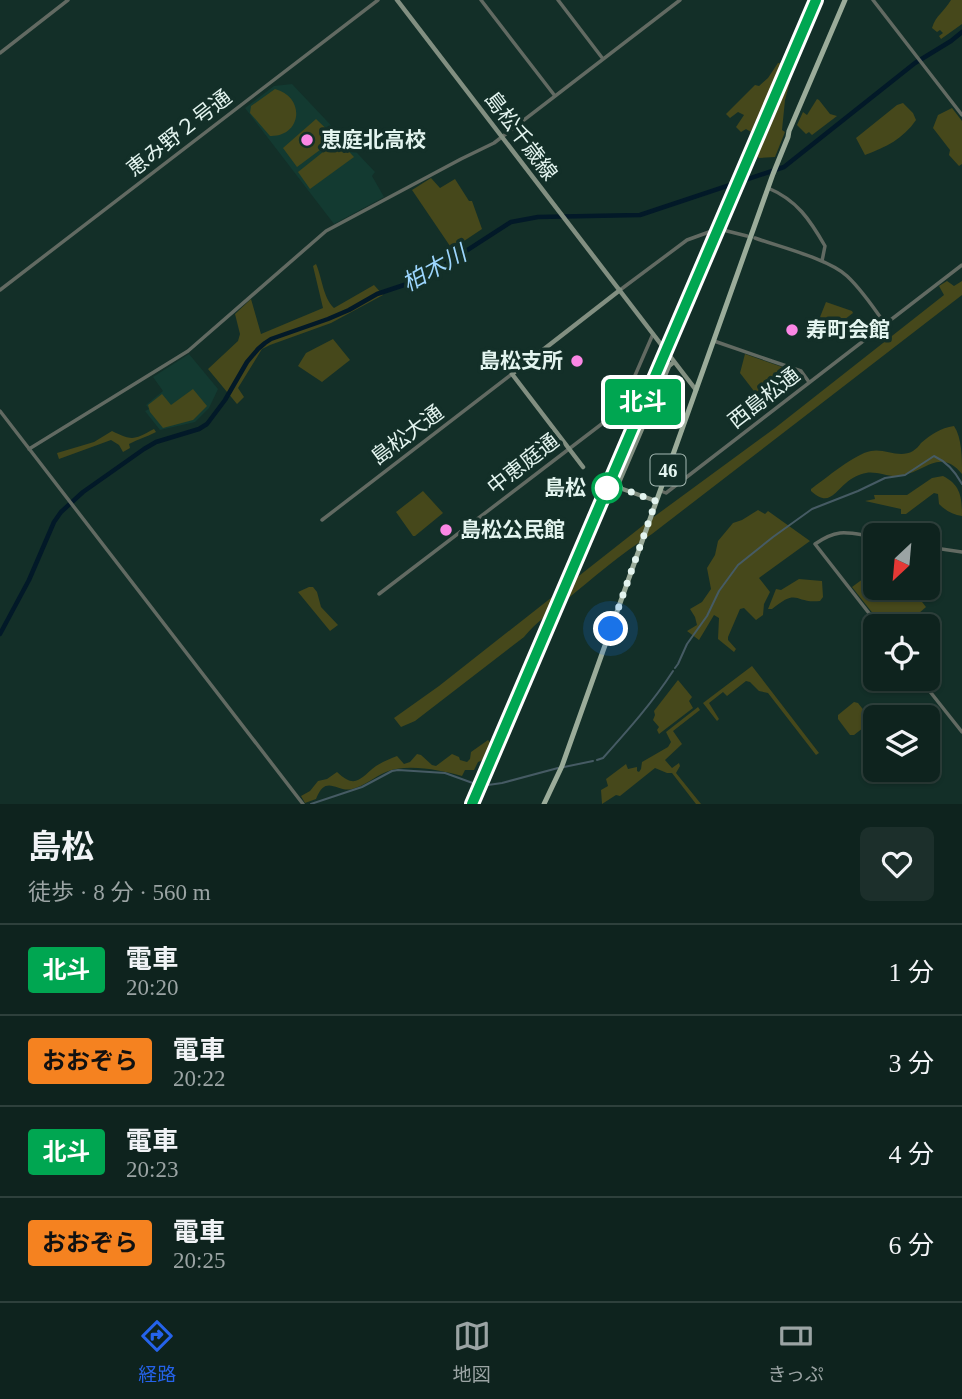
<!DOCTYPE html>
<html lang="ja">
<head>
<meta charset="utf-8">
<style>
  :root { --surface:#0e231e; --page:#1c2f2b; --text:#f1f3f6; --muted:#9ba4a4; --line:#2e403c; --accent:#2563eb }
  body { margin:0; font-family:"Times New Roman","Noto Sans JP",serif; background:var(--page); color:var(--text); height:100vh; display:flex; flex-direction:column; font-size:26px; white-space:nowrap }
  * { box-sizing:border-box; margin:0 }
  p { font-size:23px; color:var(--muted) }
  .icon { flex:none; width:38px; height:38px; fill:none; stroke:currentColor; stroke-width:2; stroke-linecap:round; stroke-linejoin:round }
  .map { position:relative; height:804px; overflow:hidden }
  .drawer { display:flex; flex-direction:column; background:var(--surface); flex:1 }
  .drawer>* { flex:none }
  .badge { padding:0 14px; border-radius:5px; font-size:24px; line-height:46px }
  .needle { width:46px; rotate:206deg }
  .fabs { position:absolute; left:863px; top:523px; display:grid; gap:14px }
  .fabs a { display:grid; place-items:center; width:77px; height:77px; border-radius:10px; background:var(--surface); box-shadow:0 2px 5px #0004,0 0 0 2px var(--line); font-size:35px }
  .you { position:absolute; width:35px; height:35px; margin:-18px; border:5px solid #fff; border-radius:50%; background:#1a73e8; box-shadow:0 0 0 10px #1a73e833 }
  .map>.badge { position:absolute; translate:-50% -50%; box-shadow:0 0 0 4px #fff }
  .round { display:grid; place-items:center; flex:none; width:74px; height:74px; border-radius:10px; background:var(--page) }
  .overview { display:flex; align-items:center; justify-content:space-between; height:119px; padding:0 28px }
  h1 { font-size:33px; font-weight:700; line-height:52px }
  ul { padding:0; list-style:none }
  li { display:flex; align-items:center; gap:21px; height:91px; padding:0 28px; border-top:2px solid var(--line) }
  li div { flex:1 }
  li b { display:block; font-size:26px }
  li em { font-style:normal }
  li .badge { min-width:77px; font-weight:700; text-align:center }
  .menu { display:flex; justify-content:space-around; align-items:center; height:98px; border-top:2px solid var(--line); background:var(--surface); font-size:19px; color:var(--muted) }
  .menu a { display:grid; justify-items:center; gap:4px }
  .menu .selected { color:var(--accent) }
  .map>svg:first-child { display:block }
</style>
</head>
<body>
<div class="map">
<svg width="962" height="804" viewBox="0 0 962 804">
  <rect width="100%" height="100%" fill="#132f28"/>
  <path fill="#133a31" d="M 292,84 L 375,172 L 372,176 L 384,197 L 334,224 L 245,108 L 274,86 Z
    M 189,354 L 218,389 L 209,408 L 195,422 L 160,430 L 145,411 L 149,409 L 146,405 L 163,391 L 153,377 Z"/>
  <path fill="#46481b" d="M 951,0 L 962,0 L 962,24 L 941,39 L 939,36 L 943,33 L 940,30 L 937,32 L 932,28 C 936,15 944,12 951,0 Z
    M 778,63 L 782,63 L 779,71 L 751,132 L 746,129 L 741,132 L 736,127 L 744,115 L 738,112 L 730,118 L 726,114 L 755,85 L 759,86 L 768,78 Z
    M 787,72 L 792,74 L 785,100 L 782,130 L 785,132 L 775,157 L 759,158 L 752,153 Z
    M 275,89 C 306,97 302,137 270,136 L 250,113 L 251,106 Z
    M 817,99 L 819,100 L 830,114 L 837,116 L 812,135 L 809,132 L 806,134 L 797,125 L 803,112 L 807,115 Z
    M 903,103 L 913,113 L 916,120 C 903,139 886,147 865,155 L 856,138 L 897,105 Z
    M 952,108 L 962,121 L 962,164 L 959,166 L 949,155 L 950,150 L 933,128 L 938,115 Z
    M 316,119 L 336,138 L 297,167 L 283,148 Z
    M 338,140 L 354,157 L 310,189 L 298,172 Z
    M 431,178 L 440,188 L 455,179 L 469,201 L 472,201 L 482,229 L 455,247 L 450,246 L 412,190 Z
    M 316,264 C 322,277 323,298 334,308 L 374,285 L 383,295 L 331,323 L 270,345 L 262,349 L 238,388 L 244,397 L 237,404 L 208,369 L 238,341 L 240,334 L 235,314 L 251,299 L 261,334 L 323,308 L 313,266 Z
    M 947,281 L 954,286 L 962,281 L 962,295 L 652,534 C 620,554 593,578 565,601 C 550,613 536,622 524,637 L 415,721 L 401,727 L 394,718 L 439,686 L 655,516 L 775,428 L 944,295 L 939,286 Z
    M 826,302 L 852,311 L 853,313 L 828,332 L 816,327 Z
    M 333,339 L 350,360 L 322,382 L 298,366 L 306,353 Z
    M 745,354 L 785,368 L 782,376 L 757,395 L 740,373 Z
    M 193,389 L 207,406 L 193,420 L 163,428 L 150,412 L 148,405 L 162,394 L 171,405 Z
    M 954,426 C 962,438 962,458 962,474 C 940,446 923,474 898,476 C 888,477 876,471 866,473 C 860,474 851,478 846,483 C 834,493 828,507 811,491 L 811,489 C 825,479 856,453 871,451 C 885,448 899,459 913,451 C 916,449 919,446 921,443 C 932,434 940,428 954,426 Z
    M 154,429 L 156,432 C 147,437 138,439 129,444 L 130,448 L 123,452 L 119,445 L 111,440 L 59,459 L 57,453 L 94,442 L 112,431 C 133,441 133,440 154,429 Z
    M 943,476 C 961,485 962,498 962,516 C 953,515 945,510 939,504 L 938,494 L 934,493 L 906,514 L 901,514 L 901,509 L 865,501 L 875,499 L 874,495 L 907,495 L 932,478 Z
    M 423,491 L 443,513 L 415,536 L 413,536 L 396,512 Z
    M 758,510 L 765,514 L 768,511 L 810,541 L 759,578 L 770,592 L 764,604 L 763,615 L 756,620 L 744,608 L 740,609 L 728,637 L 728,640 L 736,649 L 734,652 L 718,639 L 719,618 L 714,615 L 699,640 L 687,631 L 697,625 L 695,617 L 690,609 L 702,602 L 711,589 L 707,568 L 715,555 L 718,541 L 733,523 L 742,520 Z
    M 875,570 L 875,588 L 911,588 L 926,607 L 918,614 C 903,610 894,618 882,625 L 852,587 Z
    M 799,579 L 822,581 L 823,597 L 820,601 C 794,604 799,587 772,609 L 768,609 L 776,589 L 781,590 Z
    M 309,587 L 313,587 L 317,592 L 321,607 L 338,625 L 330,631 L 298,592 Z
    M 752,666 L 819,753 L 816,755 L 768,693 L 759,691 L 750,682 L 746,681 L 727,696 L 723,692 L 709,703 L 719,719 L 717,721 L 703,703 Z
    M 678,680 L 692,697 L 689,701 L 693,708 L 659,734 L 657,730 L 659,727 L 653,720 L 655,715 L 654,711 Z
    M 854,702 L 858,703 L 872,721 L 854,735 L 850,735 L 838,719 L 838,715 Z
    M 698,707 L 700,710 L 673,731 L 682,744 L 665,760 L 672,768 L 679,763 L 680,766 L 676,773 L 701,804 L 696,804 L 672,773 L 667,773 L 655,768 L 620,796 L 616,795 L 602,804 L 601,790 L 608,786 L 606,779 L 626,764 L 628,769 L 637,767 L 637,771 L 639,772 L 641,769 L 642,762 L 668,747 L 671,742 L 666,732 Z
    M 488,740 L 493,745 L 488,758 L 478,762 L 474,770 L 465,770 L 462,776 C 441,770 406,763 386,772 C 374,777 365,786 352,789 C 337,793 326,773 316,799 L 305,803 L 301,796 L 310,791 L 318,781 L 327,779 L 337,772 C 356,790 360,778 376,766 C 382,762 390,759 397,756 L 404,764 L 410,762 L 417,754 L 421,755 L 432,765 L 436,766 L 452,754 L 459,757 L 460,760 L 467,762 L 470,759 L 471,752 Z"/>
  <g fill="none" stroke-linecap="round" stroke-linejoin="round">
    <path stroke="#465b64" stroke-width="2" d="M 675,668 L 678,664 L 687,644 L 707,616 L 719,591 L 738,565 L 773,537 L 812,509 L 858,491 L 885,478 L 905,475 L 934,456 C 947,462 955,471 962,484
      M 597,760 L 603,758 C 628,730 653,702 673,671
      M 564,767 L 593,761
      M 311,804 L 362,787 L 392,771 L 398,770 L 445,773 L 481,786 L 502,783 L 558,768"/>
    <path stroke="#021928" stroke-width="4.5" d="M 0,634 L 29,580 L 54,522 L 61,512 L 83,492 L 144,449 L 156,442 L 199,429 L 207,424 L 225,400 L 247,362 L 258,349 L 265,343 L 271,339 L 328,319 L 349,310 L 377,294 L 416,281 L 438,269 L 511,222 L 538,217 L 640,215 L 784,167 L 915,63 L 951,41 L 962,32"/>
    <path stroke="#324d46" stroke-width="3.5" stroke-dasharray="3.5 2" stroke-linecap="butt" d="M 709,232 L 723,230"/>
    <path stroke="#626a62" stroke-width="3.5" d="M 481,0 L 555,96
      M 558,0 L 603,59
      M 873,0 L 962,115
      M 0,53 L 68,0
      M 768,188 C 797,200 810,220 825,246 L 822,261
      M 723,230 L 747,236
      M 755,238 C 780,247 829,259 847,276 C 862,290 874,308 885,324
      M 0,290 L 378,0
      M 620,290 L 687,240 L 709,232
      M 714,341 L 801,371 L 809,382
      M 0,411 L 303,804
      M 29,449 L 188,351 L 326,231 L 461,159 L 494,143 L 680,0
      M 661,491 L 666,493 L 962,265
      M 322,520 L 512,374
      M 875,537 C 849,533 839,527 815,544 L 879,626
      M 928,547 L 962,552
      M 379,594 L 620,410 L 653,334
      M 920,679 L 962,732"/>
    <path stroke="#828f81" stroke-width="4.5" d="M 397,0 L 696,390
      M 583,467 L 512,374 L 620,290
      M 656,501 L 617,487 L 669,366 L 674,362"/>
    <path stroke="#9bac9a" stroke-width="5" d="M 544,804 L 562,766 L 773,174 L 788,137 L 789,131 L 845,0"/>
    <path stroke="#c4d7d2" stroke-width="2" d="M 470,804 L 557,601 L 622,441 L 719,225 L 814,0"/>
  </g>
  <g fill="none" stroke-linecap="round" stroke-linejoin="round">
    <defs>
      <path id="line" d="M 472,804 L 816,0"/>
    </defs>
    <use href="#line" stroke="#fff" stroke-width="16"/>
    <use href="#line" stroke="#00a651" stroke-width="10"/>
    <path stroke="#e3f4ef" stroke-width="7" stroke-dasharray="0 12.6" d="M 607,488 L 617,487 L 656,501 L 611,629"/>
  </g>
  <g fill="#fb87e5" stroke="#132f28" stroke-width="2.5">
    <circle cx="307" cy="140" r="7"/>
    <circle cx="792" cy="330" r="7"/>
    <circle cx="577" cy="361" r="7"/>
    <circle cx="446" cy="530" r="7"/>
  </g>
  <circle fill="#fff" stroke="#00a651" stroke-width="3.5" cx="607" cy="488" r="14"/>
  <g text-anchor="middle" stroke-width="7" stroke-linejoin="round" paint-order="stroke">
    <rect fill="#132f28" stroke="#a5b9b3" stroke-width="2" x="650.5" y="454.5" width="35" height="31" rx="5"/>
    <g font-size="19" font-weight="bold" fill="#e3f4ef">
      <text x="668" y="477">46</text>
    </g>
    <g font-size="21" fill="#e3f4ef" stroke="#132f28">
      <text transform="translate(179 133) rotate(-38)" y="7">恵み野２号通</text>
      <text transform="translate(521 136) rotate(53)" y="7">島松千歳線</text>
      <text transform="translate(764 398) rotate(-38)" y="7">西島松通</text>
      <text transform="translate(407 435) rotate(-37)" y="7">島松大通</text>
      <text transform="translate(523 464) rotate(-38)" y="7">中恵庭通</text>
    </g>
    <g font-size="21" font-weight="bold" fill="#e3f4ef" stroke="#132f28" text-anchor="start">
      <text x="321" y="147">恵庭北高校</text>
      <text x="806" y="337">寿町会館</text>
      <text x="563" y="368" text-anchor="end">島松支所</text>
      <text x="460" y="537">島松公民館</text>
    </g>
    <g font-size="21" font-weight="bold" fill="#e3f4ef" stroke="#132f28" text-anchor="end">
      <text x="586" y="495">島松</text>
    </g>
    <g font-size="23" font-style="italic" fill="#9cd5fd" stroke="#132f28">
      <text transform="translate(434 268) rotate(-29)" y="8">柏木川</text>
    </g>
  </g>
</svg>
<div class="fabs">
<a><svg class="needle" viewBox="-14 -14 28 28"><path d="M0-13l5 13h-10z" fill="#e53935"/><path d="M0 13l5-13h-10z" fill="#9ba4a4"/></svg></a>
<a><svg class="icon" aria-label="locate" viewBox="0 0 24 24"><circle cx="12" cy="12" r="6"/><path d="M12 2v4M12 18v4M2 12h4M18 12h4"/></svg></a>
<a><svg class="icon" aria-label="layers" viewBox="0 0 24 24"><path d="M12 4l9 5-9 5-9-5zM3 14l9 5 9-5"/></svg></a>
</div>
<div class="you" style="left:611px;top:629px"></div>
<b class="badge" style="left:643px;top:402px;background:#00a651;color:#fff">北斗</b>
</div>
<section class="drawer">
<div class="overview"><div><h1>島松</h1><p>徒歩 · 8 分 · 560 m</p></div><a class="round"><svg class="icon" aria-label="heart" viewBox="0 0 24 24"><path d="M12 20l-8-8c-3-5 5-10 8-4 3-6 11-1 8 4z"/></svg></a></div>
<ul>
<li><span class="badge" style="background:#00a651;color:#fff">北斗</span><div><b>電車</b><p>20:20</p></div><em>1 分</em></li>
<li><span class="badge" style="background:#f58220;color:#111">おおぞら</span><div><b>電車</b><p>20:22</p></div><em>3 分</em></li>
<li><span class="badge" style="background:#00a651;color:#fff">北斗</span><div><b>電車</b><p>20:23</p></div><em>4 分</em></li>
<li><span class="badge" style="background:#f58220;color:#111">おおぞら</span><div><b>電車</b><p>20:25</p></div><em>6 分</em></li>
</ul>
</section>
<nav class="menu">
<a class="selected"><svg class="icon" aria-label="directions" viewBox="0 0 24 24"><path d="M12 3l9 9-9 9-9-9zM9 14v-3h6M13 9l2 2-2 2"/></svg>経路</a>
<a><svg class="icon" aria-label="map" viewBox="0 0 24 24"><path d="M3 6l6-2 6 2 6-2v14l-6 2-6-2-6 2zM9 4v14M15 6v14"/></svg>地図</a>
<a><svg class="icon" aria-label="tickets" viewBox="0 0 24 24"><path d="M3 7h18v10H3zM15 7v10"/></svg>きっぷ</a>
</nav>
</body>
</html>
